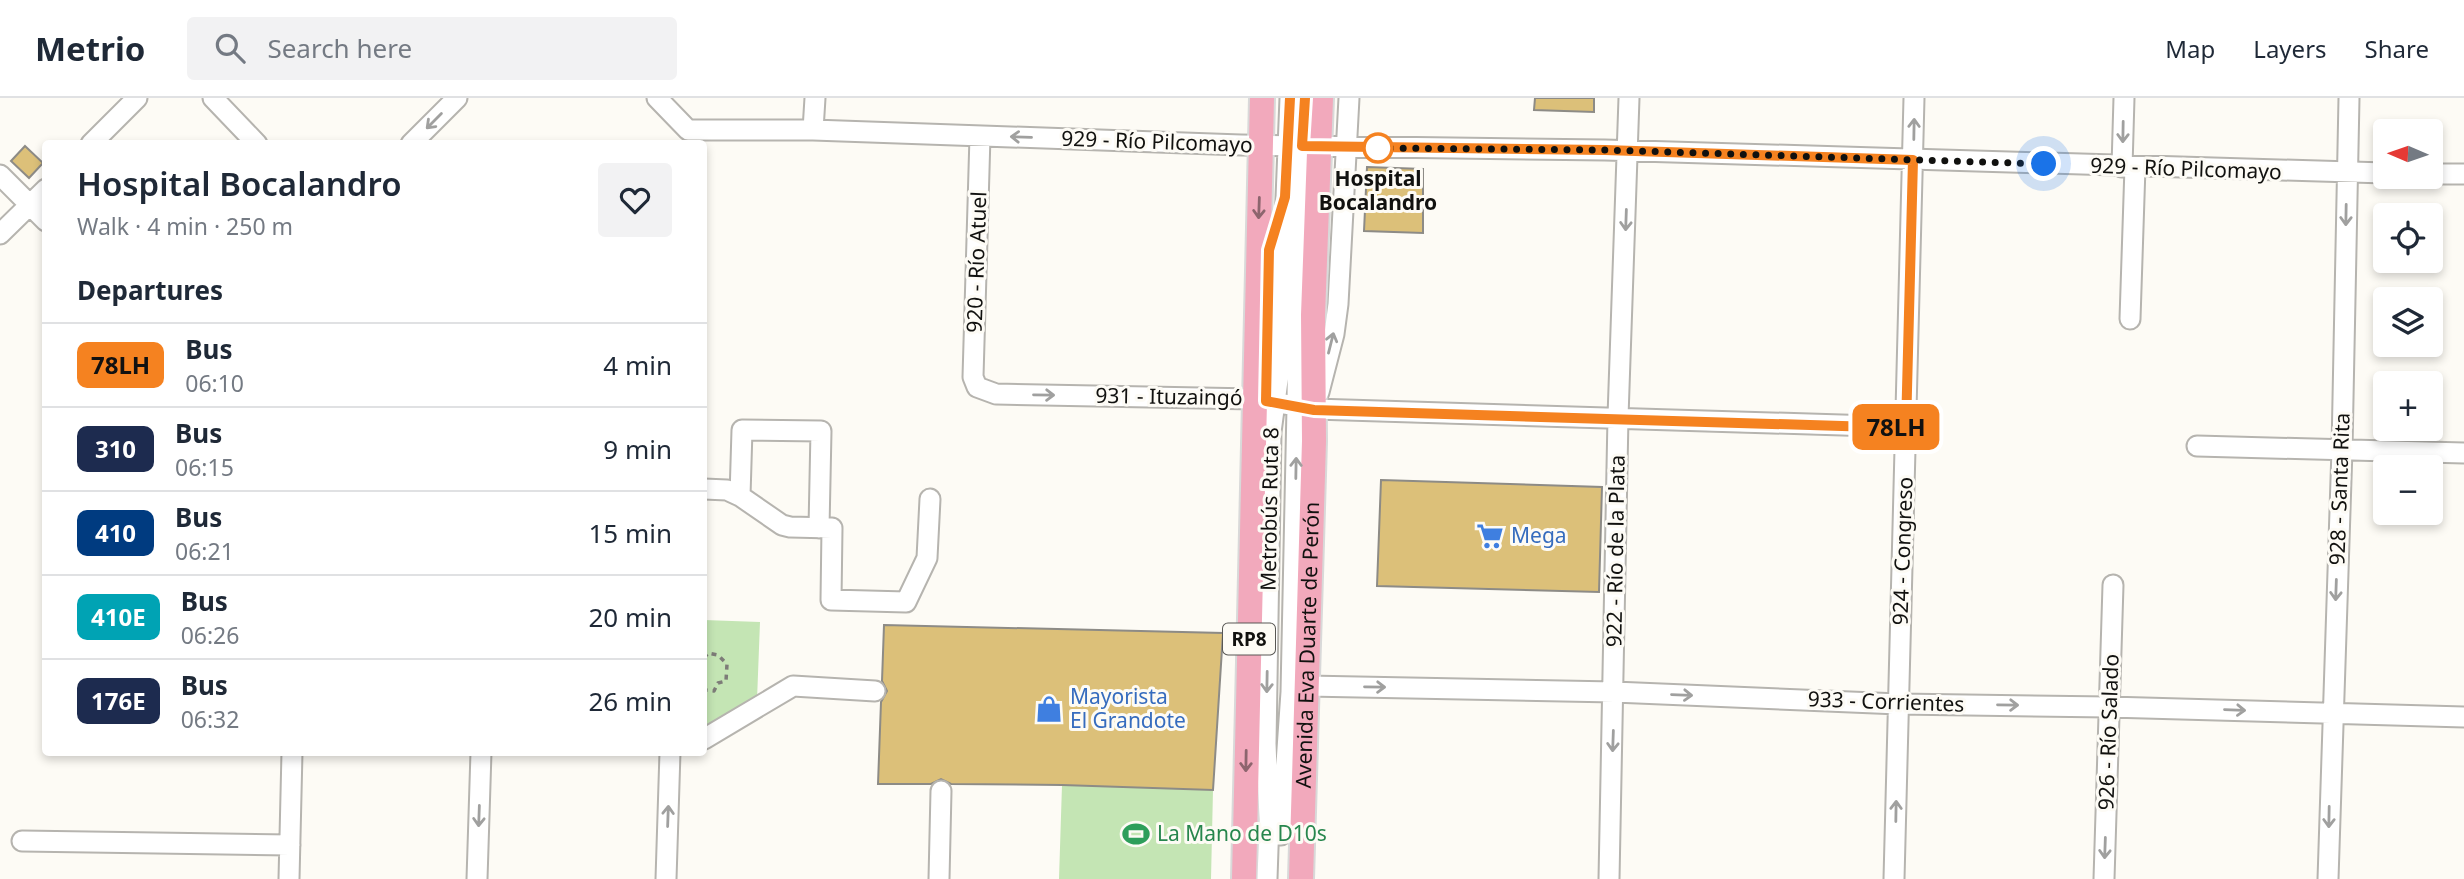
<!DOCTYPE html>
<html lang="en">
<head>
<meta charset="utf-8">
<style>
  :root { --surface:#fff; --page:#f2f2f3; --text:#1f2937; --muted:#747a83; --line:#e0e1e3 }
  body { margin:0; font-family:"Noto Sans",sans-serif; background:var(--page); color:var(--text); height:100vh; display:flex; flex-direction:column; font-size:26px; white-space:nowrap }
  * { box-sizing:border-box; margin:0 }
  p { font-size:23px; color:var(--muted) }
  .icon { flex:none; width:38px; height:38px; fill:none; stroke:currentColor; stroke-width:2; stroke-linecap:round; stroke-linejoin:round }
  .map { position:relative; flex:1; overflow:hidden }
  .side { position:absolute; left:42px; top:42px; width:665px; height:616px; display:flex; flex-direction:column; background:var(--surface); border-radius:7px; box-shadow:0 4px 10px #0003 }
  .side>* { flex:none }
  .badge { padding:0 14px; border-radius:10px; font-size:24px; line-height:46px }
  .needle { width:46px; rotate:272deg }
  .buttons { position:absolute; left:2373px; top:21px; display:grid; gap:14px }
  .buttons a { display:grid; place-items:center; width:70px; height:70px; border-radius:7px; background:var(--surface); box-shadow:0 4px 10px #0003; font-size:35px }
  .you { position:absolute; width:35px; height:35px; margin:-18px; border:5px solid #fff; border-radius:50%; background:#1a73e8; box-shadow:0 0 0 10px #1a73e833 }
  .map>.badge { position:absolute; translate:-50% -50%; box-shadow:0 0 0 4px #fff }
  h2 { padding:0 35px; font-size:26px; line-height:63px }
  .round { display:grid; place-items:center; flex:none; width:74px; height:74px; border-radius:7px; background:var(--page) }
  .headline { display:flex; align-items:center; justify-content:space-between; height:119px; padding:0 35px }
  h1 { font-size:33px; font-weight:600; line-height:52px }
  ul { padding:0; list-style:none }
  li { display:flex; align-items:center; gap:21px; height:84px; padding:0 35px; border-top:2px solid var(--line) }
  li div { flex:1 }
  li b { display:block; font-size:26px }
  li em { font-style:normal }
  li .badge { min-width:77px; font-weight:700; text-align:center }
  header { display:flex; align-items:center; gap:42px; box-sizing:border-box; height:98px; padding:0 35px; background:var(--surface); border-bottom:2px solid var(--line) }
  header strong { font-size:33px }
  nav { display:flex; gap:38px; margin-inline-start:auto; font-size:24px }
  .search { width:490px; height:63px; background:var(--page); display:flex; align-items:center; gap:18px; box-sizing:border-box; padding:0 24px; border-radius:7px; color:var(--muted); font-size:26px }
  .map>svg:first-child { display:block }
</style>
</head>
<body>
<header>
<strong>Metrio</strong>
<div class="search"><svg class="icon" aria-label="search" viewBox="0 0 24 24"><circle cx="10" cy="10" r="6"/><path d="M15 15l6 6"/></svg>Search here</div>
<nav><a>Map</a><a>Layers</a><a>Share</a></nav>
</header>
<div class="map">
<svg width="2464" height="781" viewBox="0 0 2464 781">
  <rect width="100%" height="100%" fill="#fdfbf5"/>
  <path fill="#c4e5b4" d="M 704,522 L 760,524 L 757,602 L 704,634 Z
    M 1062,687 L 1213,692 L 1211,781 L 1059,781 Z"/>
  <path fill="#dcc079" stroke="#8d8b86" stroke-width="2" d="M 1535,0 L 1594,0 L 1594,14 L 1534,12 Z
    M 25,48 L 43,65 L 29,80 L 11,63 Z
    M 1367,69 L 1423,71 L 1423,135 L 1364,133 Z
    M 1381,382 L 1602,389 L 1599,494 L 1377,488 Z
    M 884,527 L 1223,535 L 1213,692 L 1062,687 L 951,686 L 941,681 L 931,686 L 878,686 L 881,604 L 887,593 L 882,583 Z"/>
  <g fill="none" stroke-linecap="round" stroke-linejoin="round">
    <defs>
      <path id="minor" d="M 213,0 L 257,46
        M 657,0 L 688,32 L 813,32 L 1241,47 L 1605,52 L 2385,75
        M 813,32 L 815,0
        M 980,38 L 973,279 L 977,289 L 996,296 L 1254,301 L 1314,311 L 1906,329
        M 91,46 L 137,0
        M 411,46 L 457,0
        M 2122,69 L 2124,0
        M 2431,76 L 2464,76
        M 0,77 L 46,123
        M 0,136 L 46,91
        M 2130,221 L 2135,69
        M 1319,294 L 1334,236 L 1338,206 L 1349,0
        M 2197,348 L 2464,355
        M 704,391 L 727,392 L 740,398 L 782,427 L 790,429 L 832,430 L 831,502 L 906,504 L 927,460 L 930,401
        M 740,398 L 742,332 L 821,333 L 819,430
        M 1307,588 L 1614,594 L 1899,606 L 2109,609 L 2464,619
        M 704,641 L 793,588 L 875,593
        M 1281,737 L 1291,594 L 1297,309 L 1299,83 L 1305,0
        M 22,743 L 290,747
        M 289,781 L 292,654
        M 477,781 L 481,654
        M 666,781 L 670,654
        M 939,781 L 941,693
        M 1267,781 L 1269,721 L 1266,646 L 1271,334 L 1279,275 L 1290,0
        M 1609,781 L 1618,319 L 1629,0
        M 1894,781 L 1914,0
        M 2104,781 L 2113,487
        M 2328,781 L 2342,351 L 2349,0"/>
      <g id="major">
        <path d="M 1244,781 L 1262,0"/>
        <path id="s1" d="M 1301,781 L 1314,343 L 1313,217 L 1321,0"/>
      </g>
    </defs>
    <use href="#minor" stroke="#b6b4af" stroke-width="23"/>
    <use href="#major" stroke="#d9d9d9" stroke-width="28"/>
    <path stroke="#7d7c78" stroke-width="3.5" stroke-dasharray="5 5" stroke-linecap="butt" d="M 704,560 L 708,555 L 718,557 L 727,566 L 726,583 L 718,585 L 714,593 L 704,592"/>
    <use href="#minor" stroke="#fff" stroke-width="19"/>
    <use href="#major" stroke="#f2a9bc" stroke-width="24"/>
  </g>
  <defs><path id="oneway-shaft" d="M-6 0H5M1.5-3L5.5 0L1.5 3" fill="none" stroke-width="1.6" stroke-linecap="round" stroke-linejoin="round" transform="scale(1.75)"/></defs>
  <g stroke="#a0a09f">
    <use href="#oneway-shaft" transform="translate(434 23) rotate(135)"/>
    <use href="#oneway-shaft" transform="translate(1914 31) rotate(-89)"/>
    <use href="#oneway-shaft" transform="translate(2123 34) rotate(91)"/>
    <use href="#oneway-shaft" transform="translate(1021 39) rotate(-178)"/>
    <use href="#oneway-shaft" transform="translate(2346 117) rotate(91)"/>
    <use href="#oneway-shaft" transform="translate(1626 122) rotate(92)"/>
    <use href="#oneway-shaft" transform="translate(1331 245) rotate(-76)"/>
    <use href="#oneway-shaft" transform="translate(1044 297) rotate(1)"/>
    <use href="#oneway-shaft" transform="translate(1296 370) rotate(-89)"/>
    <use href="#oneway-shaft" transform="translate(2336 492) rotate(92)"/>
    <use href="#oneway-shaft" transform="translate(1267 584) rotate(91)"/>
    <use href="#oneway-shaft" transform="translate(1375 589) rotate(1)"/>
    <use href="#oneway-shaft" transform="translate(1682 597) rotate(2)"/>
    <use href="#oneway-shaft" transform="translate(2008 607) rotate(1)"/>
    <use href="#oneway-shaft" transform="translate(2235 612) rotate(2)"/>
    <use href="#oneway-shaft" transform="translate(1613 643) rotate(92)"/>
    <use href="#oneway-shaft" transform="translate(1896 713) rotate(-89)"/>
    <use href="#oneway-shaft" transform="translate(479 718) rotate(92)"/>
    <use href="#oneway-shaft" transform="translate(668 718) rotate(-88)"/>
    <use href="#oneway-shaft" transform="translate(2329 719) rotate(91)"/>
    <use href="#oneway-shaft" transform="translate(2105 750) rotate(92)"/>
  </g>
  <g stroke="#8d656e">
    <use href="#oneway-shaft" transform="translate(1259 110) rotate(92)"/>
    <use href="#oneway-shaft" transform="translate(1246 663) rotate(91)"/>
  </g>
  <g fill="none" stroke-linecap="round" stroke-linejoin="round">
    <defs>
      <path id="line" d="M 1290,0 L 1285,99 L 1269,152 L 1266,303 L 1314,312 L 1906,330 L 1913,62 L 1605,52 L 1302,48 L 1305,0"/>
    </defs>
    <use href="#line" stroke="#fff" stroke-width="16"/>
    <use href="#line" stroke="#f58220" stroke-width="10"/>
    <path stroke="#11110f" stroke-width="7" stroke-dasharray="0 12.6" d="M 1378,50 L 1605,52 L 2044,66"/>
  </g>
  <defs>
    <symbol id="supermarket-bare" viewBox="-9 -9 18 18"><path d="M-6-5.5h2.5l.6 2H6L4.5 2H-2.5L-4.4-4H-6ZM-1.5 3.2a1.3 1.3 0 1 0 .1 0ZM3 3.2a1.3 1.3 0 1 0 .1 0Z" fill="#3f7fe0" stroke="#fdfbf5" stroke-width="2.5" paint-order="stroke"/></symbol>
    <symbol id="shop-bare" viewBox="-9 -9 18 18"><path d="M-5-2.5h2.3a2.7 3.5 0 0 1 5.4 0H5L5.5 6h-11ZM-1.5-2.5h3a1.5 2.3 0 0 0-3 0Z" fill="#3f7fe0" stroke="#fdfbf5" stroke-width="2.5" paint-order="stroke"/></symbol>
    <symbol id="stadium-bare" viewBox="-9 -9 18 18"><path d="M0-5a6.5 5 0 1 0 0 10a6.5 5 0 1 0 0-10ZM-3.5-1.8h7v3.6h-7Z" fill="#2e9e5b" stroke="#fdfbf5" stroke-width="2.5" paint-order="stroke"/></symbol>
  </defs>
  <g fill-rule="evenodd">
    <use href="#supermarket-bare" x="1471" y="419" width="38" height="38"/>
    <use href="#shop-bare" x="1030" y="592" width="38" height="38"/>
    <use href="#stadium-bare" x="1117" y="717" width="38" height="38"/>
  </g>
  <circle fill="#fff" stroke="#f58220" stroke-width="3.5" cx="1378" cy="50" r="14"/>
  <g text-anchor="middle" stroke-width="6" stroke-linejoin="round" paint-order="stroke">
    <rect fill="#fdfbf5" stroke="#585754" stroke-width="2" x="1223" y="525.5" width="52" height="31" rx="5"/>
    <g font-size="19" font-weight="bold" fill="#11110f">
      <text x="1249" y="548">RP8</text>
    </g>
    <g font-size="21" fill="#11110f" stroke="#fdfbf5">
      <text transform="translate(1157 44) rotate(2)" y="7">929 - Río Pilcomayo</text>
      <text transform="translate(2186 71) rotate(2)" y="7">929 - Río Pilcomayo</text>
      <text transform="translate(977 164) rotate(-88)" y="7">920 - Río Atuel</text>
      <text transform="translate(1169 299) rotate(1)" y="7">931 - Ituzaingó</text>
      <text transform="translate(2340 391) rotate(-88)" y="7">928 - Santa Rita</text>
      <text transform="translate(1270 411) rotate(-89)" y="7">Metrobús Ruta 8</text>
      <text transform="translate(1616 453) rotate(-89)" y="7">922 - Río de la Plata</text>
      <text transform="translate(1903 453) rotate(-88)" y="7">924 - Congreso</text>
      <text dy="7" stroke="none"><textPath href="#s1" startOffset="234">Avenida Eva Duarte de Perón</textPath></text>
      <text transform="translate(1886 604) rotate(2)" y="7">933 - Corrientes</text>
      <text transform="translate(2109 634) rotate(-88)" y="7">926 - Río Salado</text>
    </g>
    <g font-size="21" font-weight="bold" fill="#11110f" stroke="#fdfbf5">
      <text x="1378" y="88">Hospital<tspan x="1378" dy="24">Bocalandro</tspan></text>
    </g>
    <g font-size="21" fill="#366cbe" stroke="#fdfbf5" text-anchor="start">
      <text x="1511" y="445">Mega</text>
      <text x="1070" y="606">Mayorista<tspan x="1070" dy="24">El Grandote</tspan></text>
    </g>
    <g font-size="21" fill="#27864d" stroke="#fdfbf5" text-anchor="start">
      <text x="1157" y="743">La Mano de D10s</text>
    </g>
  </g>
</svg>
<div class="buttons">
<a><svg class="needle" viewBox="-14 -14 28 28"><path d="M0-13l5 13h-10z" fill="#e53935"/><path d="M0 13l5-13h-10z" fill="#747a83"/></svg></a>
<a><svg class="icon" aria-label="locate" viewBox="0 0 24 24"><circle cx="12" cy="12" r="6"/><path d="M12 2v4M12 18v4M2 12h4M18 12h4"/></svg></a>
<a><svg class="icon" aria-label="layers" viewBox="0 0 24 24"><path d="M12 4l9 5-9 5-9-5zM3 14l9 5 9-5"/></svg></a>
<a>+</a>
<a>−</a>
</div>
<div class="you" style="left:2044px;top:66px"></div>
<b class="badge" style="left:1896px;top:329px;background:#f58220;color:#111">78LH</b>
<section class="side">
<div class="headline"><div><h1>Hospital Bocalandro</h1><p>Walk · 4 min · 250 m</p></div><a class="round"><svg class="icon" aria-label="heart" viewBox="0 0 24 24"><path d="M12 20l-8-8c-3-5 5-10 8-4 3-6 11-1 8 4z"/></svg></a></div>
<h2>Departures</h2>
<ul>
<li><span class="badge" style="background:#f58220;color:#111">78LH</span><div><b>Bus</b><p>06:10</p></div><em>4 min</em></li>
<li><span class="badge" style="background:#1d2b4f;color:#fff">310</span><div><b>Bus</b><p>06:15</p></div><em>9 min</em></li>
<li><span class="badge" style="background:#003b80;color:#fff">410</span><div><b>Bus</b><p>06:21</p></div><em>15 min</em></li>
<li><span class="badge" style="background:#00a3b4;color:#fff">410E</span><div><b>Bus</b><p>06:26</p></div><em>20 min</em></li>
<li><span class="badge" style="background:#1d2b4f;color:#fff">176E</span><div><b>Bus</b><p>06:32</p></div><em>26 min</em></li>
</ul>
</section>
</div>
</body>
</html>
